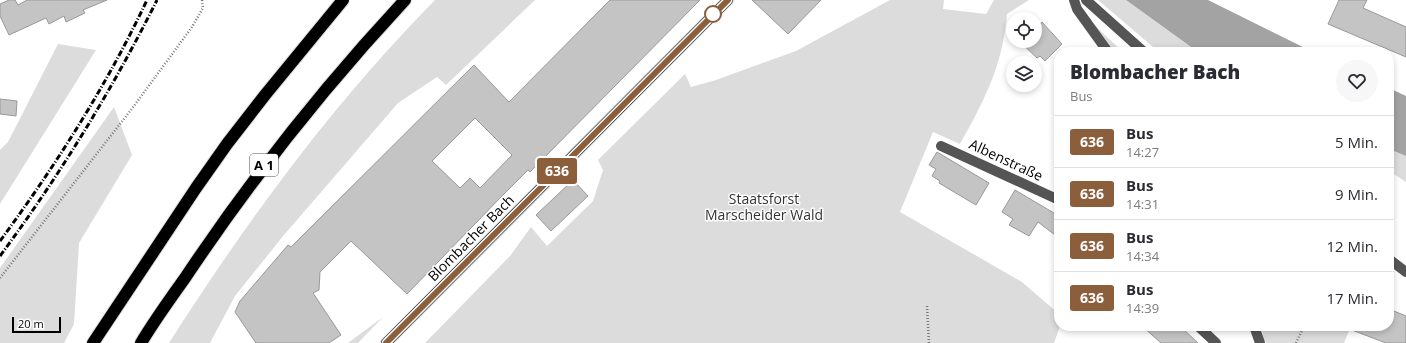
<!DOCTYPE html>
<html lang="de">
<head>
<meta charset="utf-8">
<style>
  :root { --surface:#fff; --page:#f7f7f7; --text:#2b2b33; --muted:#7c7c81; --line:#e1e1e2 }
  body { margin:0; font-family:"Open Sans",sans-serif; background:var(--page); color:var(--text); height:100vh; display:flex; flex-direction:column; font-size:15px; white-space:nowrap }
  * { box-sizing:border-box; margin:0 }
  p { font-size:13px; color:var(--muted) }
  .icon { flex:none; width:22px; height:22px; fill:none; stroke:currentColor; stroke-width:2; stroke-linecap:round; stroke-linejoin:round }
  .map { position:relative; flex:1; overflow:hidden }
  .side { position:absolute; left:1054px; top:47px; width:340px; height:284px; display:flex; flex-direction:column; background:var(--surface); border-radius:16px; box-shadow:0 2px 6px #0003 }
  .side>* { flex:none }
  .badge { padding:0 8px; border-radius:3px; font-size:14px; line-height:26px }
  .tools { position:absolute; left:1006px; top:12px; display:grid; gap:8px }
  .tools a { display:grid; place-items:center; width:36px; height:36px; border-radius:50%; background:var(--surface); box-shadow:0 2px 6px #0003; font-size:20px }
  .scale { position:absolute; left:12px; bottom:10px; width:49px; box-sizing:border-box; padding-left:4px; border:2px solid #000; border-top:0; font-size:11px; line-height:14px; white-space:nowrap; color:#000; -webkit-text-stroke:3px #fff; paint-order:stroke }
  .map>.badge { position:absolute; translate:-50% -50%; box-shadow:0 0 0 2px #fff }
  .round { display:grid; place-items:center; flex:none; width:42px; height:42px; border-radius:21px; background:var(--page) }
  .summary { display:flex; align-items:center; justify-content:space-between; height:68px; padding:0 16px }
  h1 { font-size:19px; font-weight:800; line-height:30px }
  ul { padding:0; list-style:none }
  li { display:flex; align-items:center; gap:12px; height:52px; padding:0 16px; border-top:1px solid var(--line) }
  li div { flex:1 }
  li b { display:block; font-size:15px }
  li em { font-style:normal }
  li .badge { min-width:44px; font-weight:700; text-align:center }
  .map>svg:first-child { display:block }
</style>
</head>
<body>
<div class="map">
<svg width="1406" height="343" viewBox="0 0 1406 343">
  <rect width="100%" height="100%" fill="#fff"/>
  <path fill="#dcdcdc" d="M 435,0 L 535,0 L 446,85 L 437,77 L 398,103 L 284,235 L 235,296 L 210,343 L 169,343 C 247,221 333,103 435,0 Z
    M 890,0 L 944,0 L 943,9 L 986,14 L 994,0 L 1029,0 L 1007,14 C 1003,65 984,101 960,144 L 933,132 L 900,212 L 1022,282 L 1059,314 L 1060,326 L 1054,343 L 425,343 L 510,256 L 531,227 L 547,246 L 593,201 L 603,170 L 598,160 L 685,74 L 691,87 L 716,80 L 796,51 Z
    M 1098,0 L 1126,0 L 1198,52 L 1159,52 Z
    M 1091,22 L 1123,52 L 1114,52 Z
    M 58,44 L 96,50 L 0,204 L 0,150 L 8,142 Z
    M 114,107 L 132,155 L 79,243 L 74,324 L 64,343 L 0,343 L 0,268 Z
    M 1389,149 L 1406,156 L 1406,182 L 1389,171 Z
    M 383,317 L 358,343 L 348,343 Z
    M 1262,326 L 1351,326 L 1344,343 L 1267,343 L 1263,339 Z"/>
  <path fill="#a3a3a3" d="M 1126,0 L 1208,0 L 1313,52 L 1198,52 Z
    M 1389,88 L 1406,96 L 1406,156 L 1389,149 Z"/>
  <path fill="#c4c4c4" stroke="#999" fill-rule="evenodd" d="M 9,0 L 15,0 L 18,5 L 27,0 L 107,0 L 83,10 L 85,13 L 66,22 L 64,16 L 49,24 L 46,18 L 9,35 L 0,16 L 0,4 Z
    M 610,0 L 700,0 L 530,172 L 528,170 L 503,195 L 407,294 L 351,241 L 320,272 L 319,290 L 313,293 L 341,335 L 329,343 L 256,343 L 235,312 L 240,301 L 288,245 L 291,247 L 474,65 L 509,102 ZM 475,118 L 512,155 L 480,188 L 470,178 L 460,188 L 432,161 Z
    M 752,0 L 821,0 L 788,34 Z
    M 1339,0 L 1367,0 L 1363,8 L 1406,27 L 1406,57 L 1328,24 Z
    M 1035,19 L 1041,24 L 1042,22 L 1062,44 L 1045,61 L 1040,56 L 1037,58 L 1019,41 L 1035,41 Z
    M 0,99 L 17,101 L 16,116 L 0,114 Z
    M 937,152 L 989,183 L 976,205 L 939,183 L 940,181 L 932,176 L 936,169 L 929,165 Z
    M 573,180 L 588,196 L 551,231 L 536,215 Z
    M 1015,190 L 1059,216 L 1059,238 L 1038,222 L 1029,236 L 1009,225 L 1013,219 L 1002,212 Z
    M 1389,309 L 1406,316 L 1406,343 L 1386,343 L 1344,327 L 1389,326 Z
    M 1142,326 L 1180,326 L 1198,343 L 1161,343 Z"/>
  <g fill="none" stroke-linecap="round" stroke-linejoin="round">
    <defs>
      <path id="major" d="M 386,343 L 728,0"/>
      <path id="highway" d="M 93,343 L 196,188 L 227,144 L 265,95 L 343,0
        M 141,343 C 154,321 170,299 185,278 C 251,179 324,87 405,0"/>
    </defs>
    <use href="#major" stroke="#dbdbdb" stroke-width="12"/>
    <use href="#highway" stroke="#dbdbdb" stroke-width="14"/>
    <path stroke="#777" stroke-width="2.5" stroke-dasharray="1 2" stroke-linecap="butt" d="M 0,278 L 134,106 L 192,27 L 203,8 L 202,0
      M 927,306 L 929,343
      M 1296,343 L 1304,326"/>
    <path stroke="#555" stroke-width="10" d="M 1074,0 L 1077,9 L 1108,52
      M 1086,0 L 1144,52
      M 941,146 L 1059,200
      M 1389,259 L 1406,272
      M 1198,326 L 1216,343
      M 1254,326 L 1260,343"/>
    <use href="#major" stroke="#000" stroke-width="10"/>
    <use href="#highway" stroke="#000" stroke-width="12"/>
    <path stroke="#000" stroke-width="3" stroke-dasharray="6 2 1 2" stroke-linecap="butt" d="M 0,241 C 56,165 107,85 147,0
      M 0,256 C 60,175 112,90 157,0"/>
  </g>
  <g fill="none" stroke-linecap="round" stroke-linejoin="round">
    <defs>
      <path id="line" d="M 386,343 L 728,0"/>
    </defs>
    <use href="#line" stroke="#fff" stroke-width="9"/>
    <use href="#line" stroke="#8b5e3c" stroke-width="6"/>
  </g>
  <circle fill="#fff" stroke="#8b5e3c" stroke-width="2" cx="713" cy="14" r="8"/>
  <g text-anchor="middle" stroke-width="3" stroke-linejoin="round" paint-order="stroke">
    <rect fill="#fff" stroke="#4c4c4c" stroke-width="1" x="250" y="154" width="28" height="22" rx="3"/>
    <g font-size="13" font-weight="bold" fill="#000">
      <text x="264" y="170">A 1</text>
    </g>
    <g font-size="14" fill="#000" stroke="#fff">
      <text transform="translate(1006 160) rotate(25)" y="5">Albenstraße</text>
      <text transform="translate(471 238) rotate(-45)" y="5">Blombacher Bach</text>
    </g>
    <g font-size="14" fill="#333" stroke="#fff">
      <text x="764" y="204">Staatsforst<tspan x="764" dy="16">Marscheider Wald</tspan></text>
    </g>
  </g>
</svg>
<div class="tools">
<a><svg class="icon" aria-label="locate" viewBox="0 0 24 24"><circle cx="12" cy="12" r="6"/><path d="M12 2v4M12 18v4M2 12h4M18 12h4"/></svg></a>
<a><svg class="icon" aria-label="layers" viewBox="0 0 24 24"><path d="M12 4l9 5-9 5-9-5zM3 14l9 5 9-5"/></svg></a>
</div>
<div class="scale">20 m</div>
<b class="badge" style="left:557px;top:171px;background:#8b5e3c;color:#fff">636</b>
<section class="side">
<div class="summary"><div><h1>Blombacher Bach</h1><p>Bus</p></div><a class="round"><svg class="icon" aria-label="heart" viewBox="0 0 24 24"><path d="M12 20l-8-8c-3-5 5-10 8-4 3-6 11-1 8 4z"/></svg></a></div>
<ul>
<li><span class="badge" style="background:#8b5e3c;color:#fff">636</span><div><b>Bus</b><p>14:27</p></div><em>5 Min.</em></li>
<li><span class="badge" style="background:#8b5e3c;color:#fff">636</span><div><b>Bus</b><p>14:31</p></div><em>9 Min.</em></li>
<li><span class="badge" style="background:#8b5e3c;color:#fff">636</span><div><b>Bus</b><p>14:34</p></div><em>12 Min.</em></li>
<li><span class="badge" style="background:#8b5e3c;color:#fff">636</span><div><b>Bus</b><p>14:39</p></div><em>17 Min.</em></li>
</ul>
</section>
</div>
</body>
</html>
